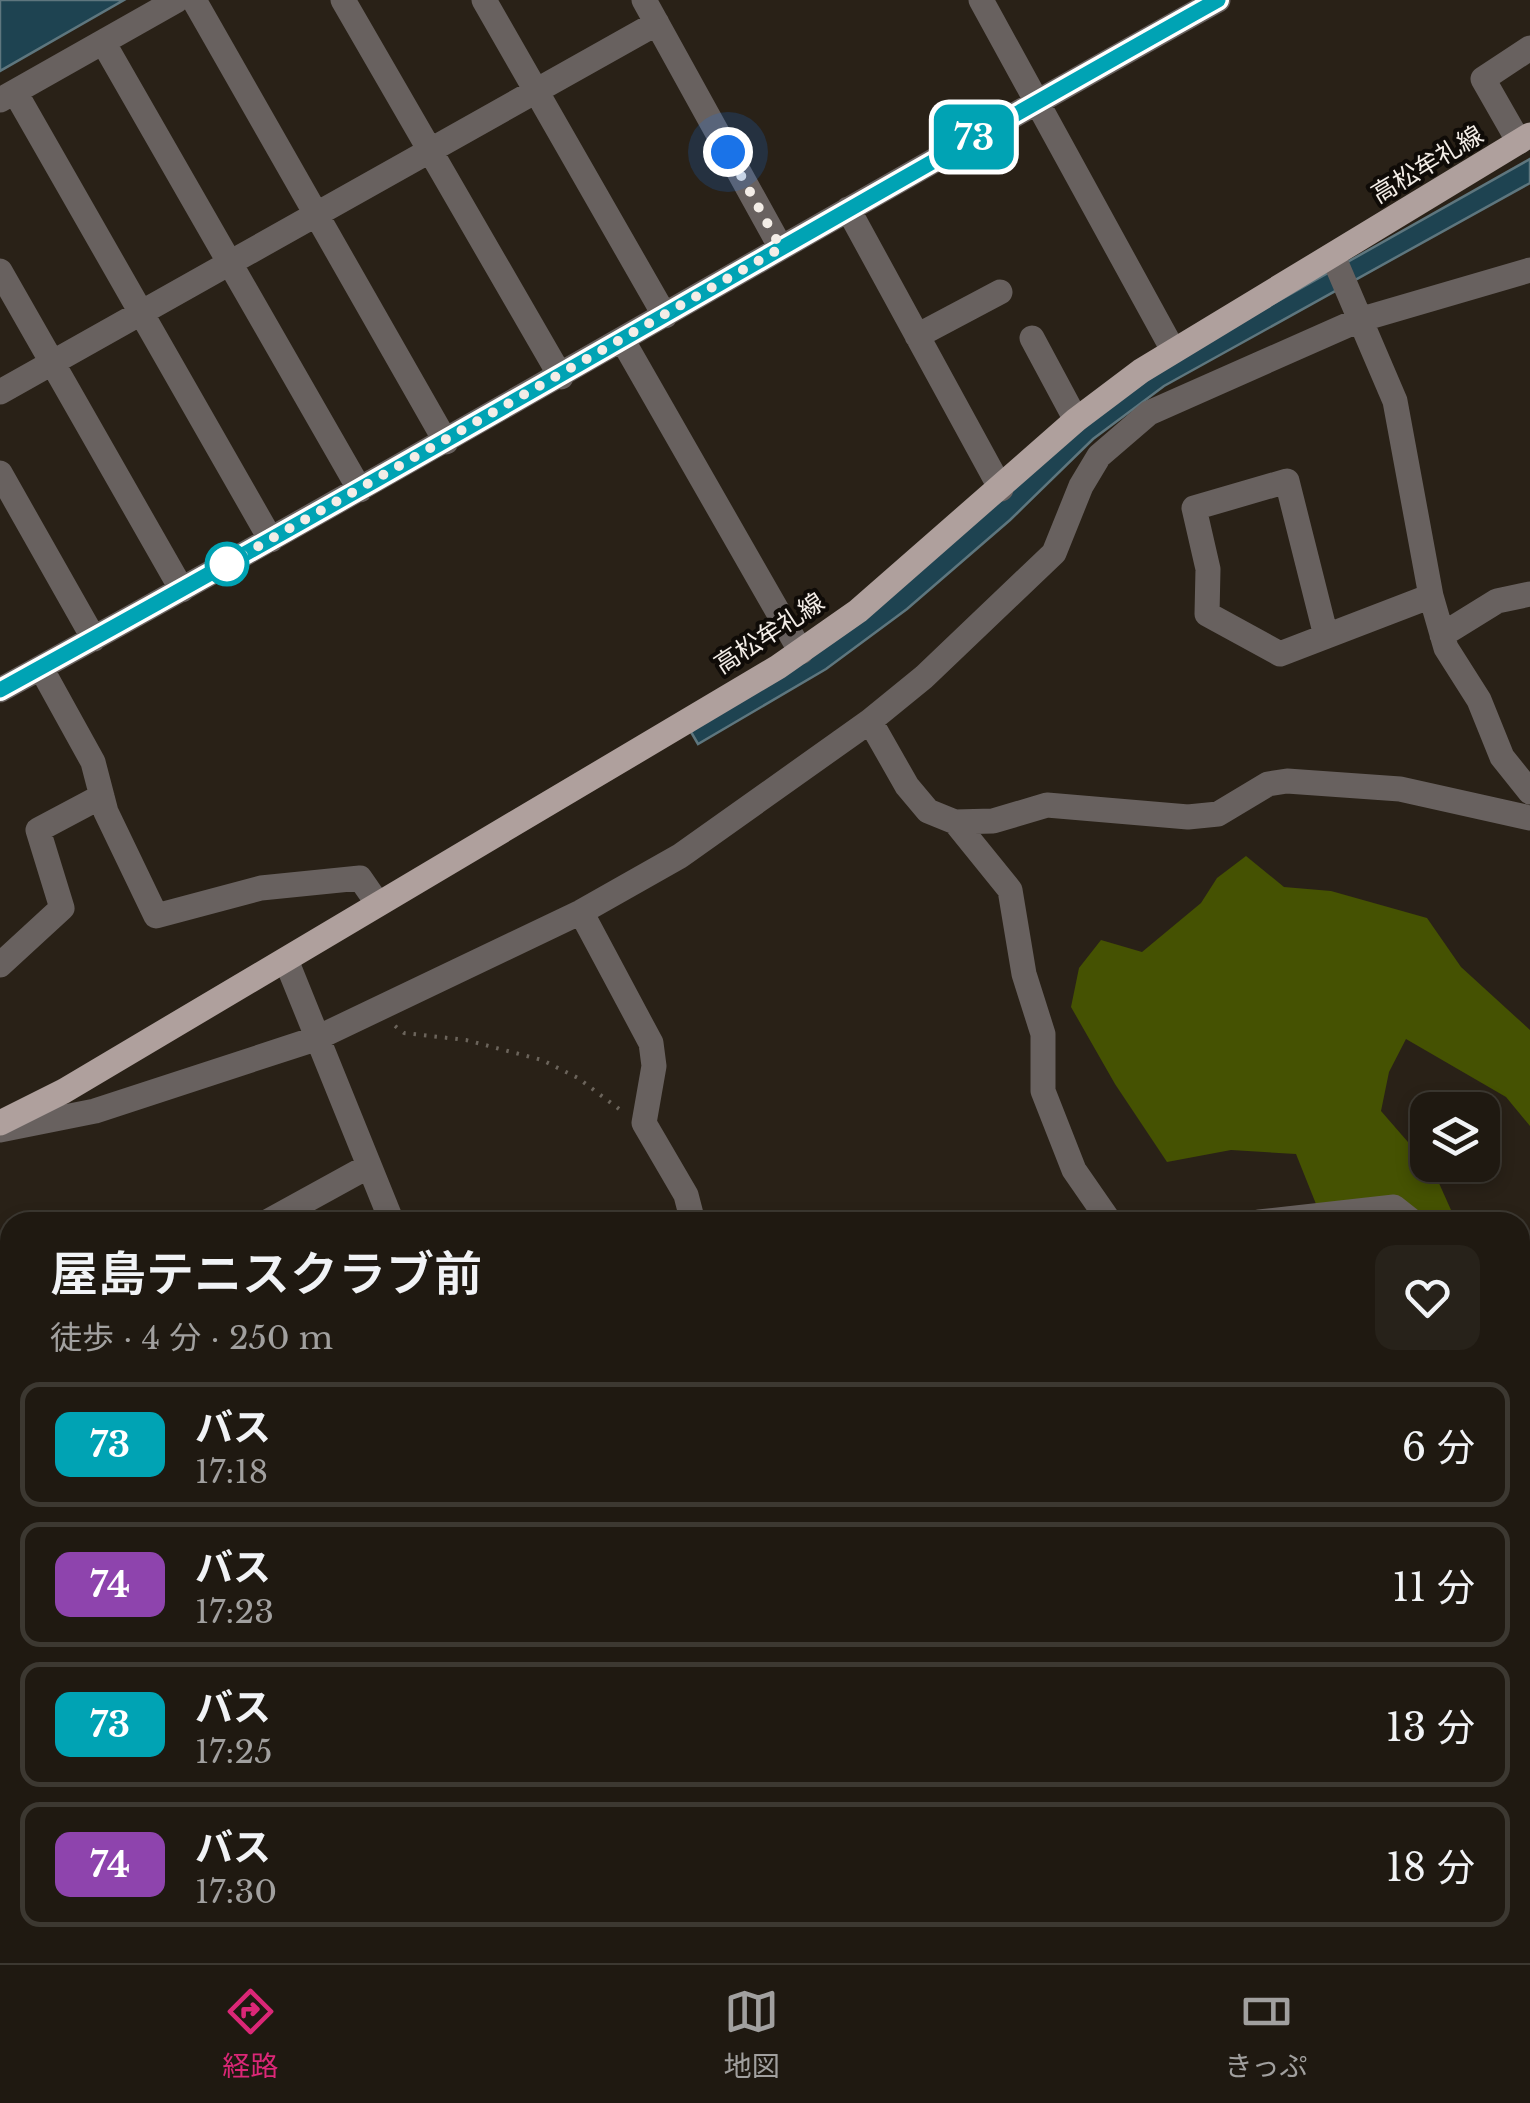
<!DOCTYPE html>
<html lang="ja">
<head>
<meta charset="utf-8">
<style>
  :root { --surface:#1f1911; --page:#27221a; --text:#f1f3f6; --muted:#a1a09f; --line:#3c3831; --accent:#db2777 }
  body { margin:0; font-family:"Libre Baskerville","Noto Sans JP",serif; background:var(--page); color:var(--text); height:100vh; display:flex; flex-direction:column; font-size:38px; white-space:nowrap }
  * { box-sizing:border-box; margin:0 }
  p { font-size:32px; color:var(--muted) }
  .icon { flex:none; width:55px; height:55px; fill:none; stroke:currentColor; stroke-width:2; stroke-linecap:round; stroke-linejoin:round }
  .map { position:relative; flex:1; overflow:hidden }
  .drawer { position:absolute; left:0px; top:1212px; width:1530px; height:752px; display:flex; flex-direction:column; background:var(--surface); border-radius:30px 30px 0 0; box-shadow:0 5px 15px #0003,0 0 0 2px var(--line) }
  .drawer>* { flex:none }
  .badge { padding:0 20px; border-radius:15px; font-size:35px; line-height:65px }
  .fabs { position:absolute; left:1410px; top:1092px; display:grid; gap:20px }
  .fabs a { display:grid; place-items:center; width:90px; height:90px; border-radius:20px; background:var(--surface); box-shadow:0 5px 15px #0003,0 0 0 2px var(--line); font-size:50px }
  .you { position:absolute; width:50px; height:50px; margin:-25px; border:8px solid #fff; border-radius:50%; background:#1a73e8; box-shadow:0 0 0 15px #1a73e833 }
  .map>.badge { position:absolute; translate:-50% -50%; box-shadow:0 0 0 5px #fff }
  .round { display:grid; place-items:center; flex:none; width:105px; height:105px; border-radius:20px; background:var(--page) }
  .summary { display:flex; align-items:center; justify-content:space-between; height:170px; padding:0 50px }
  h1 { font-size:48px; font-weight:600; line-height:75px }
  ul { padding:0; list-style:none }
  li { display:flex; align-items:center; gap:30px; height:125px; margin:0 20px 15px; padding:0 30px; border:5px solid var(--line); border-radius:20px }
  li div { flex:1 }
  li b { display:block; font-size:38px }
  li em { font-style:normal }
  li .badge { min-width:110px; font-weight:700; text-align:center }
  .menu { display:flex; justify-content:space-around; align-items:center; height:140px; border-top:2px solid var(--line); background:var(--surface); font-size:28px; color:var(--muted) }
  .menu a { display:grid; justify-items:center; gap:5px }
  .menu .active { color:var(--accent) }
  .map>svg:first-child { display:block }
</style>
</head>
<body>
<div class="map">
<svg width="1530" height="1963" viewBox="0 0 1530 1963">
  <rect width="100%" height="100%" fill="#292117"/>
  <path fill="#455202" d="M 1246,856 L 1284,887 L 1331,891 L 1427,918 L 1461,967 L 1530,1030 L 1530,1126 L 1506,1097 L 1406,1039 L 1389,1072 L 1381,1111 L 1434,1172 L 1451,1210 L 1469,1222 L 1425,1222 L 1316,1204 L 1296,1154 L 1231,1150 L 1167,1162 L 1115,1084 L 1071,1007 L 1079,968 L 1101,940 L 1142,952 L 1201,903 L 1217,878 Z"/>
  <path fill="#1e4351" stroke="#5e767e" stroke-width="2.5" d="M 0,0 L 124,0 L 0,71 Z
    M 1530,159 L 1530,183 L 1164,386 L 1093,439 L 1010,520 L 907,609 L 826,669 L 698,744 L 691,732 L 1084,426 L 1179,357 Z"/>
  <g fill="none" stroke-linecap="round" stroke-linejoin="round">
    <path stroke="#6b645b" stroke-width="4" stroke-dasharray="2.5 8" stroke-linecap="butt" d="M 395,1026 L 404,1033 L 466,1040 L 542,1060 L 578,1078 L 623,1112"/>
    <path stroke="#68615f" stroke-width="25" d="M 194,0 L 446,442
      M 343,0 L 561,377
      M 484,0 L 665,316
      M 644,0 L 781,248
      M 981,0 L 1173,350
      M 103,42 L 360,490
      M 15,92 L 271,540
      M 0,100 L 177,0
      M 1519,142 L 1483,79 L 1530,48
      M 848,209 L 1001,489
      M 1333,256 L 1395,401 L 1431,596 L 1446,648 L 1479,700 L 1502,757 L 1530,792
      M 0,271 L 182,590
      M 917,336 L 1000,292
      M 1032,338 L 1076,420
      M 623,341 L 801,652
      M 0,392 L 657,23
      M 0,473 L 94,639
      M 1442,635 L 1497,601 L 1530,594
      M 1326,636 L 1287,481 L 1194,508 L 1208,569 L 1207,614 L 1280,654 L 1431,596
      M 41,668 L 93,762 L 106,812 L 156,916 L 261,888 L 360,878 L 378,904
      M 0,690 C 409,465 811,228 1218,0
      M 870,721 L 907,786 L 928,811 L 955,822 L 993,821 L 1047,805 L 1188,817 L 1218,814 L 1268,784 L 1287,781 L 1400,789 L 1530,818
      M 955,822 L 1010,890 L 1024,974 L 1043,1034 L 1043,1091 L 1074,1170 L 1110,1222
      M 581,912 L 651,1043 L 654,1066 L 644,1123 L 686,1195 L 693,1222
      M 286,960 L 392,1222
      M 0,965 L 62,908 L 38,830 L 102,796
      M 0,1130 L 95,1111 L 315,1039 L 581,912 L 680,856 L 870,721 L 924,677 L 1054,553 L 1081,486 L 1099,456 L 1149,413 L 1359,320 L 1530,270
      M 267,1222 L 367,1167
      M 1259,1222 L 1394,1207 L 1413,1222
      M 1520,1306 L 1530,1312
      M 0,1402 L 10,1396
      M 0,1417 L 10,1433
      M 1520,1545 L 1530,1551
      M 0,1853 L 10,1858
      M 165,1955 L 175,1963
      M 855,1955 L 888,1963
      M 226,1963 L 230,1955
      M 322,1963 L 369,1957 L 383,1963
      M 767,1963 L 771,1955
      M 970,1963 L 972,1955
      M 1247,1963 L 1248,1955"/>
    <path stroke="#afa09d" stroke-width="25" d="M 0,1123 L 64,1091 L 778,667 L 858,611 L 1076,420 L 1141,371 L 1530,135"/>
  </g>
  <g fill="none" stroke-linecap="round" stroke-linejoin="round">
    <defs>
      <path id="line" d="M 0,690 C 409,466 811,228 1218,0"/>
    </defs>
    <use href="#line" stroke="#fff" stroke-width="22"/>
    <use href="#line" stroke="#00a3b4" stroke-width="15"/>
    <path stroke="#f3ede7" stroke-width="10" stroke-dasharray="0 18" d="M 227,564 L 781,248 L 728,152"/>
  </g>
  <circle fill="#fff" stroke="#00a3b4" stroke-width="5" cx="227" cy="564" r="20"/>
  <g text-anchor="middle" stroke-width="8" stroke-linejoin="round" paint-order="stroke">
    <g font-size="25" fill="#f3ede7" stroke="#0f0b07">
      <text transform="translate(1427 164) rotate(-31)" y="9">高松牟礼線</text>
      <text transform="translate(769 633) rotate(-33)" y="9">高松牟礼線</text>
    </g>
  </g>
</svg>
<div class="fabs">
<a><svg class="icon" aria-label="layers" viewBox="0 0 24 24"><path d="M12 4l9 5-9 5-9-5zM3 14l9 5 9-5"/></svg></a>
</div>
<div class="you" style="left:728px;top:152px"></div>
<b class="badge" style="left:974px;top:137px;background:#00a3b4;color:#fff">73</b>
<section class="drawer">
<div class="summary"><div><h1>屋島テニスクラブ前</h1><p>徒歩 · 4 分 · 250 m</p></div><a class="round"><svg class="icon" aria-label="heart" viewBox="0 0 24 24"><path d="M12 20l-8-8c-3-5 5-10 8-4 3-6 11-1 8 4z"/></svg></a></div>
<ul>
<li><span class="badge" style="background:#00a3b4;color:#fff">73</span><div><b>バス</b><p>17:18</p></div><em>6 分</em></li>
<li><span class="badge" style="background:#8e44ad;color:#fff">74</span><div><b>バス</b><p>17:23</p></div><em>11 分</em></li>
<li><span class="badge" style="background:#00a3b4;color:#fff">73</span><div><b>バス</b><p>17:25</p></div><em>13 分</em></li>
<li><span class="badge" style="background:#8e44ad;color:#fff">74</span><div><b>バス</b><p>17:30</p></div><em>18 分</em></li>
</ul>
</section>
</div>
<nav class="menu">
<a class="active"><svg class="icon" aria-label="directions" viewBox="0 0 24 24"><path d="M12 3l9 9-9 9-9-9zM9 14v-3h6M13 9l2 2-2 2"/></svg>経路</a>
<a><svg class="icon" aria-label="map" viewBox="0 0 24 24"><path d="M3 6l6-2 6 2 6-2v14l-6 2-6-2-6 2zM9 4v14M15 6v14"/></svg>地図</a>
<a><svg class="icon" aria-label="tickets" viewBox="0 0 24 24"><path d="M3 7h18v10H3zM15 7v10"/></svg>きっぷ</a>
</nav>
</body>
</html>
